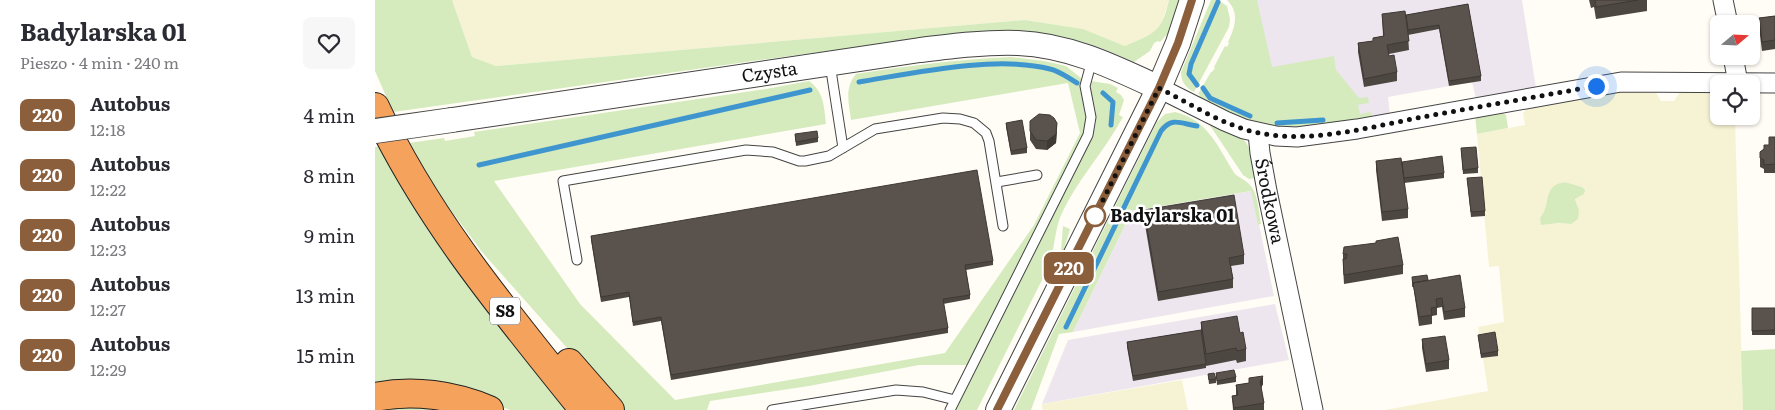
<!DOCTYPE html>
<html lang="pl">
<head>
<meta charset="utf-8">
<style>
  :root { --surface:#fff; --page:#f7f7f7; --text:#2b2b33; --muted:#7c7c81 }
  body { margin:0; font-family:Literata,serif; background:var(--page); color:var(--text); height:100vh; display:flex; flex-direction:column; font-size:19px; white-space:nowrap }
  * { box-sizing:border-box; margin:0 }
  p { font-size:16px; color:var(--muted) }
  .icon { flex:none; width:28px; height:28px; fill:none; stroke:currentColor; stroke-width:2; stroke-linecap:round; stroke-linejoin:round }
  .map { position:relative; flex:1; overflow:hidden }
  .drawer { display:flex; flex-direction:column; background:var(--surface); width:375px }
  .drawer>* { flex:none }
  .badge { padding:0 10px; border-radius:8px; font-size:18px; line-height:32px }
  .needle { width:32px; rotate:71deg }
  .buttons { position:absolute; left:1335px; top:15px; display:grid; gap:10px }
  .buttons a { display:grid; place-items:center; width:50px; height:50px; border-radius:8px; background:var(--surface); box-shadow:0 1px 4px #0004; font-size:25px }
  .you { position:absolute; width:25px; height:25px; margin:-12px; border:4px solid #fff; border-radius:50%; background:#1a73e8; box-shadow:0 0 0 8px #1a73e833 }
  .map>.badge { position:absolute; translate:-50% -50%; box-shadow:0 0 0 2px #fff }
  .round { display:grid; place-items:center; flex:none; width:52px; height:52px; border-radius:8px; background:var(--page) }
  .head { display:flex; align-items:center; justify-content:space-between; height:85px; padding:0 20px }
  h1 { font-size:24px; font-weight:700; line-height:38px }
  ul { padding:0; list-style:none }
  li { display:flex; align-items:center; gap:15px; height:60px; padding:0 20px }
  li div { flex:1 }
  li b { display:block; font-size:19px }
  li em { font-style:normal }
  li .badge { min-width:55px; font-weight:700; text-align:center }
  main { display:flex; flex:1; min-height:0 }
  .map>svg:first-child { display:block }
</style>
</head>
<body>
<main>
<section class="drawer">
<div class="head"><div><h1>Badylarska 01</h1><p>Pieszo · 4 min · 240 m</p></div><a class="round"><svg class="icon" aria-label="heart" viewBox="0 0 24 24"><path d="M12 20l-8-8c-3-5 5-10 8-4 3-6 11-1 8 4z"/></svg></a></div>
<ul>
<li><span class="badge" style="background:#8b5e3c;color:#fff">220</span><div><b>Autobus</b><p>12:18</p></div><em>4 min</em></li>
<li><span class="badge" style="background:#8b5e3c;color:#fff">220</span><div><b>Autobus</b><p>12:22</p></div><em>8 min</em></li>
<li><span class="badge" style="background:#8b5e3c;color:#fff">220</span><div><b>Autobus</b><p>12:23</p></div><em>9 min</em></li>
<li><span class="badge" style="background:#8b5e3c;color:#fff">220</span><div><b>Autobus</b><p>12:27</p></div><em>13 min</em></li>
<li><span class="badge" style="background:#8b5e3c;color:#fff">220</span><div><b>Autobus</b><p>12:29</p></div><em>15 min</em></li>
</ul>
</section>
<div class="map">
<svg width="1400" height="410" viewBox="0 0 1400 410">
  <rect width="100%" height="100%" fill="#fffdf5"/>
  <path fill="#eee6ef" d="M 872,0 L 1147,0 L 1161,88 L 1101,99 L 1097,82 L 1013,97 L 1015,115 L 959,126 L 907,119 Z
    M 877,191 L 899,296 L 698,332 L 757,211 Z
    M 900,304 L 914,360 L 667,404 L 693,340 Z"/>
  <path fill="#f6f3d4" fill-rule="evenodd" d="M 77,0 L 794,0 L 786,25 L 782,31 L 750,46 L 708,29 L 650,20 L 121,66 L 97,57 Z
    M 1244,91 L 1280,91 L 1286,101 L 1299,101 L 1305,92 L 1344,92 L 1344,116 L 1360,116 L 1368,410 L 1010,410 L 1113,391 L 1108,358 L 1122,356 L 1104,339 L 1103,327 L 1129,322 L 1124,266 L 1114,267 L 1102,134 L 1150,125 L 1148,113 L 1155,106 ZM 1190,182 L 1207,187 L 1206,196 L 1200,198 L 1203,206 L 1196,224 L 1179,223 L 1165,218 L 1170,212 L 1174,192 Z
    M 807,380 L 813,410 L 668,410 L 667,408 L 667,404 Z"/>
  <path fill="#d5ebbd" d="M 0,0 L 77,0 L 97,57 L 121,66 L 650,20 L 708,29 L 750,46 C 780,32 786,34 794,0 L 804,0 L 795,31 L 785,42 L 783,41 L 779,43 L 775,51 L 759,62 C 705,37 665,28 605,31 L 385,60 L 18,112 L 0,71 Z
    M 836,0 L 843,0 L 852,6 L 855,19 L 854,27 L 819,92 C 811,88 806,82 806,72 Z
    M 852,0 L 882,0 L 897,67 L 959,56 L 961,70 L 984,98 L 993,97 L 994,103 L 983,105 L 985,114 L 996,112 L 997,118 C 961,123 923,133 887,125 C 864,119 843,109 822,100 L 825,95 L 823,94 L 836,72 L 837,72 L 840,68 L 839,67 L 850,46 L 852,47 L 854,43 L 853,42 C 860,27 865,13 852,0 Z
    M 636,57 L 669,61 L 691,66 L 706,78 L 706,91 L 711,120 L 707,137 L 593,365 L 544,365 L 434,386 L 335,401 L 332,410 L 247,410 L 107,252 L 66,197 L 34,143 L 69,138 L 70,141 L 100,136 L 99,132 L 391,89 L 434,81 C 449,92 449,106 451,124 L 119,181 L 205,304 L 300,400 L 570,353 L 659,225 L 705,133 L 693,83 L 476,120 C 474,104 469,88 481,74 C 532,66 584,59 636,57 Z
    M 716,81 L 735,84 L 743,88 L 741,92 L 746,95 L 749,100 L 744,115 L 748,117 C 729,152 702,180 686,215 C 679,232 680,251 673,268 L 602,410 L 580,410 L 716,139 C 719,131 722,123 721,114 C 720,103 714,93 716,81 Z
    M 1124,110 L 1131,115 L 1133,128 L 1102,134 L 1100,115 Z
    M 800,112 C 834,120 843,148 860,174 C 865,178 870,180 874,184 C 883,192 884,213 886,224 L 883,225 L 876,191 L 757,211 L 698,332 L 684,334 L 656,410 L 639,410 L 782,122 L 790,114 Z
    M 832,121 L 866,137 C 878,148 879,163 882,178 L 874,179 L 868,175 Z
    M 8,146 L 199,410 L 135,410 L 107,399 L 0,388 L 0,147 Z
    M 1190,182 L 1207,187 L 1210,190 L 1209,194 L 1200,199 L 1204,210 L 1203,219 L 1196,224 L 1183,223 L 1166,225 L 1165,218 C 1177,204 1166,186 1190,182 Z
    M 688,226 L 695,229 L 685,263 Z
    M 1400,349 L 1400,410 L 1368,410 L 1366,351 Z
    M 23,405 L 81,410 L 0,410 Z"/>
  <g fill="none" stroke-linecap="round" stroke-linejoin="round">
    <path stroke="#3f96cf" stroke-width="5" d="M 484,82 C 539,73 621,55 675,69 C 685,71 693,78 702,83
      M 822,85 L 814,74 L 816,64 L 843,2
      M 828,88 L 835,98 L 875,116
      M 728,93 L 738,102 L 736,125
      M 902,123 L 948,120
      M 104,165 L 435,90
      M 691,327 L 786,131 C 797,116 807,124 822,126"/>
    <defs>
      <path id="service" d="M 455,64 L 468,148
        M 622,182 L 662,175
        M 202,260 L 188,181 L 371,150 L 398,152 L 424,161 L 430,161 L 454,156 L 500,129 L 568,118 L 585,119 L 599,123 L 611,133 L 614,141 L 628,226
        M 397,410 L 521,390 L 548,392 L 580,400
        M 575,410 L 713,135 L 716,117 L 710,86 L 717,60"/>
      <g id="minor">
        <path d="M 1348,0 L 1353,24"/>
        <path d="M 1358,56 L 1363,83"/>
        <path d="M 784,88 L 850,121 L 869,129 L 901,136 L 922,137 L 982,129 L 1246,82 L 1400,83"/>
        <path id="s1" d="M 883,133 L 885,153 L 892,191 L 938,410"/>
      </g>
      <g id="tertiary">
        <path id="s2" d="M 77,120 L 545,50 C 578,46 610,42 643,43 C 694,45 739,67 784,88"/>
        <path d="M 623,410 L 784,88 L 803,43 L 817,0"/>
      </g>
      <path id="motorway" d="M 0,107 C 52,219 132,314 209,410
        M 194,363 L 235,410
        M 0,397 C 38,389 79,395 114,410"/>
    </defs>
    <use href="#service" stroke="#444" stroke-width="11"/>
    <use href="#minor" stroke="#444" stroke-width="21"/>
    <use href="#tertiary" stroke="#444" stroke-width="26"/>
    <use href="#motorway" stroke="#222" stroke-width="30"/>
    <use href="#service" stroke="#fff" stroke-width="9"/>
    <use href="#minor" stroke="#fff" stroke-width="19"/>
    <use href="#tertiary" stroke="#fff" stroke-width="24"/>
    <use href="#motorway" stroke="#f5a25d" stroke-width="28"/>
    <defs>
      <path id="tertiary-bridge" d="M 0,131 L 77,120"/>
    </defs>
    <use href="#tertiary-bridge" stroke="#444" stroke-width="26" stroke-linecap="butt"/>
    <use href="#tertiary-bridge" stroke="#fff" stroke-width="24"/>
  </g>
  <path fill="#4d4742" d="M 1214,0 L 1272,0 L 1272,11 L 1221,19 L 1219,7 L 1216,8 Z
    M 1093,4 L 1106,76 L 1106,81 L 1074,86 L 1064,29 L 1033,35 L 1034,50 L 1014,54 L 1014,56 L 1022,72 L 1022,81 L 989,87 L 983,52 L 983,43 L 998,41 L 998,38 L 1008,36 L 1007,14 L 1031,15 Z
    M 1400,16 L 1400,49 L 1387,51 L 1384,27 L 1384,18 Z
    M 631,123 L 652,148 L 652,153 L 636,155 L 631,127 Z
    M 655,131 L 682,132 L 681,143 L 672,150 L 661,149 L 655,140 Z
    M 420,134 L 443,138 L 443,142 L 421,146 Z
    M 1400,137 L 1400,173 L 1389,173 L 1389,169 L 1385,167 L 1385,152 L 1394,145 Z
    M 1086,148 L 1103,168 L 1103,173 L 1088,174 Z
    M 1001,161 L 1027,162 L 1069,173 L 1069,178 L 1029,183 L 1033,209 L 1033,218 L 1007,221 L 1001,170 Z
    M 1092,178 L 1110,211 L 1110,216 L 1096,217 Z
    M 769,210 L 869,255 L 869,264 L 856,266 L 858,279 L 858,288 L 783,301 L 769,219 Z
    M 216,236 L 618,261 L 618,265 L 591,270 L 595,295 L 595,299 L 568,304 L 573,328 L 573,333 L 296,380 L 286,321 L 258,326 L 254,297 L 226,302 L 216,240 Z
    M 1001,241 L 1028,265 L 1028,274 L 969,284 L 968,267 L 968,254 L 1001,243 Z
    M 1037,277 L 1053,280 L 1090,308 L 1090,317 L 1069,320 L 1067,307 L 1062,308 L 1062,315 L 1057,316 L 1057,324 L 1044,326 Z
    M 1377,308 L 1400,308 L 1400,335 L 1377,335 Z
    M 826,322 L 865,333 L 871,349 L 871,361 L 862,363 L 861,360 L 831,366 L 831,368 L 758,381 L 752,347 L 752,342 L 826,330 Z
    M 1103,335 L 1123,351 L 1123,356 L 1106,358 Z
    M 1047,339 L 1074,360 L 1074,369 L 1051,372 L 1047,348 Z
    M 841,373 L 861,377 L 861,382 L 842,385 Z
    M 833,374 L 841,379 L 841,383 L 834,384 Z
    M 874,378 L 888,384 L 886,388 L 889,403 L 889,410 L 858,410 L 857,396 L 861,395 L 861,385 L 874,383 Z"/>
  <path fill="#3f3936" d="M 682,123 L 681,143 L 672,150 L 672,141 Z
    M 888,376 L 888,384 L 885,390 L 885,381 Z"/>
  <path fill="#5a524d" stroke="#3f3936" d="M 1220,0 L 1263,0 L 1221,7 Z
    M 1093,4 L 1106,76 L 1074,81 L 1064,25 L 1033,30 L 1031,15 Z
    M 1030,11 L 1034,41 L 1012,45 L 1014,56 L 1019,55 L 1022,72 L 989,79 L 983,43 L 998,41 L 998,38 L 1009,36 L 1007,14 Z
    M 1400,16 L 1400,40 L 1387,42 L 1384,18 Z
    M 664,114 L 675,115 L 679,118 L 682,123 L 681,134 L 672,141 L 661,140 L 655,131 L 655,121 Z
    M 647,120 L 652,148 L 636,151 L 631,123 Z
    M 442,131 L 443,138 L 421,142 L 420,134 Z
    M 1394,137 L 1400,137 L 1400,164 L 1389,165 L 1389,160 L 1385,158 L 1385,152 L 1389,149 L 1389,145 L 1394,145 Z
    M 1101,147 L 1103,168 L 1088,170 L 1086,148 Z
    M 1067,156 L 1069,173 L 1029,178 L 1027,162 Z
    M 1026,158 L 1033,209 L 1007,212 L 1001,161 Z
    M 602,170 L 618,261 L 590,265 L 595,295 L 568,299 L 573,328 L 296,375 L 286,317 L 258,322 L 254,292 L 226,297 L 216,236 Z
    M 1107,177 L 1110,211 L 1096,212 L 1092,178 Z
    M 859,195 L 869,255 L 854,258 L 858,279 L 783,292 L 769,210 Z
    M 1023,237 L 1028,265 L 969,275 L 968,259 L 971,259 L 972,254 L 968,254 L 969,247 L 1001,243 L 1001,241 Z
    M 1052,275 L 1053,280 L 1038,283 L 1038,287 L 1037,277 Z
    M 1085,275 L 1090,308 L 1069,312 L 1067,298 L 1061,299 L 1062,307 L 1056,308 L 1057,315 L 1044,317 L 1038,283 Z
    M 1377,308 L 1400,308 L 1400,330 L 1377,331 Z
    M 862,316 L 865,333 L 868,332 L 871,349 L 862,351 L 861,348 L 831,354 L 826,322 Z
    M 826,330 L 831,364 L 758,376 L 752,342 Z
    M 1120,332 L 1123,351 L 1106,354 L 1103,335 Z
    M 1070,336 L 1074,360 L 1051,364 L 1047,339 Z
    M 859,370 L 861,377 L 842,381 L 841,373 Z
    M 839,373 L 841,379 L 834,380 L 833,374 Z
    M 888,376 L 885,381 L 889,403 L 859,408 L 857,396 L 863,395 L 861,385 L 874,383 L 874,378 Z"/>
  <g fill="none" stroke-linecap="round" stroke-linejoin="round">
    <defs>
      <path id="line" d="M 622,410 L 784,88 L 803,43 L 817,0"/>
    </defs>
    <use href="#line" stroke="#fff" stroke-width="11"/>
    <use href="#line" stroke="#8b5e3c" stroke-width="8"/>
    <path stroke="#111" stroke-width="5" stroke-dasharray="0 9" d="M 720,216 L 784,88 C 816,104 849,126 884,133 C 939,144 998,126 1053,116 C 1109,106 1165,96 1221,86"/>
  </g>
  <circle fill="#fff" stroke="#8b5e3c" stroke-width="2.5" cx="720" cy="216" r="10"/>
  <g text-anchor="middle" stroke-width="5" stroke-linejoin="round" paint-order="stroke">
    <rect fill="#fff" stroke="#585858" stroke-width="1" x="115" y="297.5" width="30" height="27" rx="4"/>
    <g font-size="16" font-weight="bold" fill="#111">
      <text x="130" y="317">S8</text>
    </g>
    <g font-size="18" fill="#111" stroke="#fff">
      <text dy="6" stroke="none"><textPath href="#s2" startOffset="321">Czysta</textPath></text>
      <text dy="6" stroke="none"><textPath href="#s1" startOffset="69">Środkowa</textPath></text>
    </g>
    <g font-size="18" font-weight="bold" fill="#111" stroke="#fff" text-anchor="start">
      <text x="735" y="222">Badylarska 01</text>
    </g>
  </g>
</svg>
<div class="buttons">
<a><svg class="needle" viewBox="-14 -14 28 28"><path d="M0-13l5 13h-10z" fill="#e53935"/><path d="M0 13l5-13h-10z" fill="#7c7c81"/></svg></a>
<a><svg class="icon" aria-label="locate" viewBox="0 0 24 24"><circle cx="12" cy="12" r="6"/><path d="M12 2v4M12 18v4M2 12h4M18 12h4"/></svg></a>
</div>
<div class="you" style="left:1221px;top:86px"></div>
<b class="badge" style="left:694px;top:268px;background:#8b5e3c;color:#fff">220</b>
</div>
</main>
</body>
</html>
